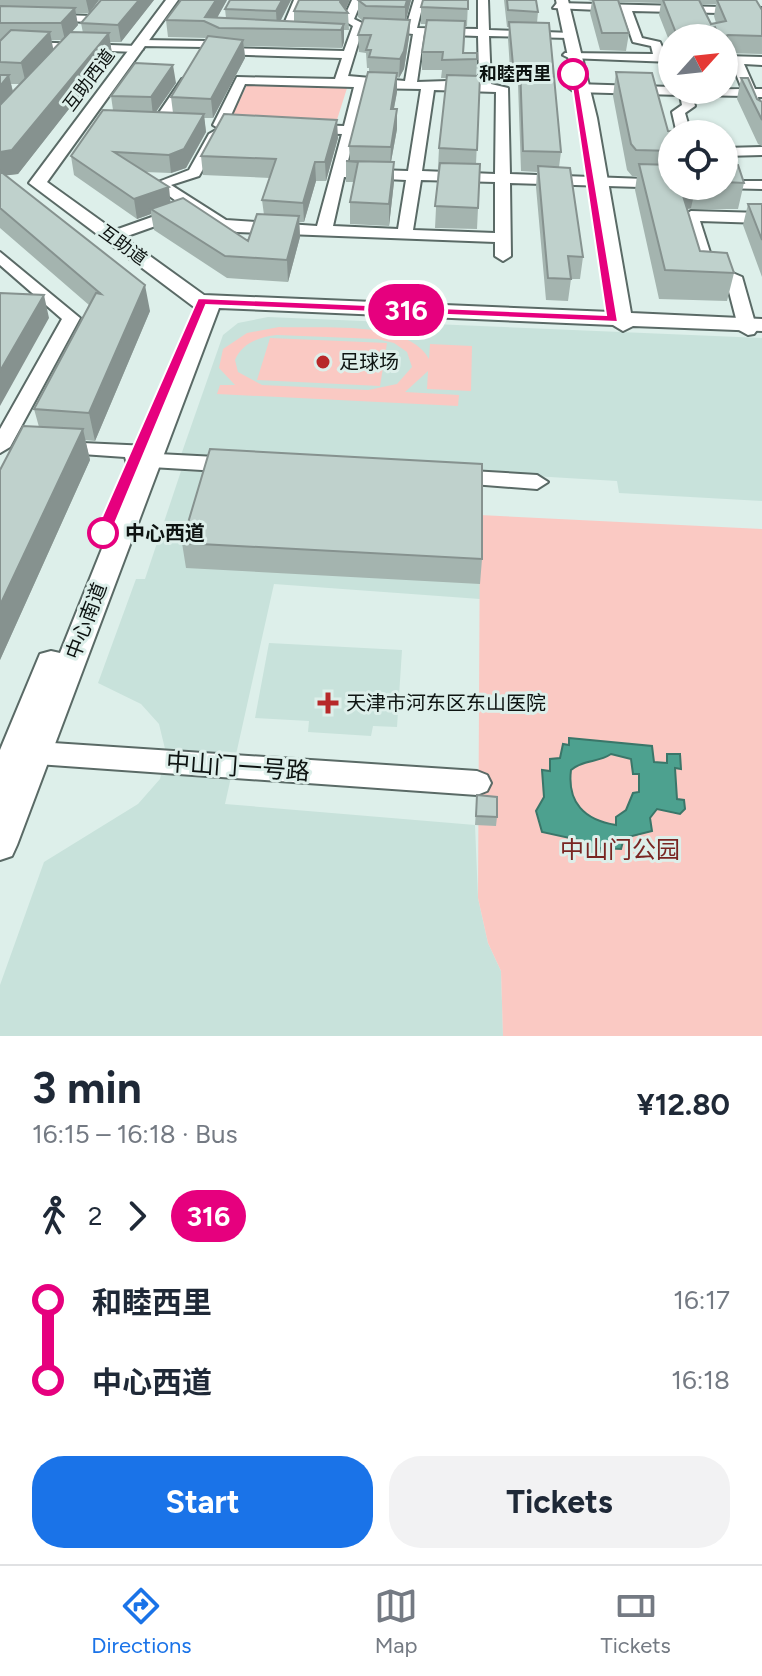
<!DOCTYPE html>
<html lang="en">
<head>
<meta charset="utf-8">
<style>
  :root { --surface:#fff; --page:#f2f2f3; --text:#1f2937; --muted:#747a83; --line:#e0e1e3; --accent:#1a73e8 }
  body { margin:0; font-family:Figtree,"Noto Sans SC",sans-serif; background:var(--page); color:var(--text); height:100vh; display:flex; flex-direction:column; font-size:30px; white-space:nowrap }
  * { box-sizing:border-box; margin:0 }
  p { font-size:26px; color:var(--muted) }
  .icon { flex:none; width:44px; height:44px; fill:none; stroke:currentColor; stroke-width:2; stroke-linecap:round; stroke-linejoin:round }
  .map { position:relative; height:1036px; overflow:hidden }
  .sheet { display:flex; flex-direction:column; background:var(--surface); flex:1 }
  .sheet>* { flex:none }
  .badge { padding:0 16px; border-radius:26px; font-size:28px; line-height:52px }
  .needle { width:52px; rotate:63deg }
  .buttons { position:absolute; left:658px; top:24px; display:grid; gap:16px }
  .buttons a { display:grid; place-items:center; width:80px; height:80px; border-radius:50%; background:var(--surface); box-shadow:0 2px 6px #0004; font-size:40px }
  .map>.badge { position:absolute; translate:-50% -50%; box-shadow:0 0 0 4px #fff }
  .legs { display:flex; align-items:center; gap:12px; height:88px; padding:0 32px; font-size:26px }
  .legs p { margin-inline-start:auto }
  .summary { display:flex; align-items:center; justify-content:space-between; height:136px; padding:0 32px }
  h1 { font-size:44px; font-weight:700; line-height:60px }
  .primary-button { display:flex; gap:16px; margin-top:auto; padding:16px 32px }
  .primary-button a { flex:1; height:92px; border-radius:32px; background:var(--accent); color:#fff; font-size:32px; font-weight:700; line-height:92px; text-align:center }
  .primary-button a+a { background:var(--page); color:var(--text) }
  ul { padding:0 32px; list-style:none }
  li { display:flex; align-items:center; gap:28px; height:80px; font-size:30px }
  li i { display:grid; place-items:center; width:12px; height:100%; margin:0 10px; background:currentColor }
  li i::after { content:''; width:20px; height:20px; margin:-10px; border:6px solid; border-radius:50%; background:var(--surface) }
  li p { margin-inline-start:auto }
  li:first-child i { background:linear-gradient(#0000 50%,currentColor 0) }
  li:last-child i { background:linear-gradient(currentColor 50%,#0000 0) }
  .menu { display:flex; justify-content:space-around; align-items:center; height:112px; border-top:2px solid var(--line); background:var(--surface); font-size:22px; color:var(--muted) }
  .menu a { display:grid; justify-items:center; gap:4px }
  .menu .selected { color:var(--accent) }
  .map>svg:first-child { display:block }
</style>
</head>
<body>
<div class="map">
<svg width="762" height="1036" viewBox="0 0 762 1036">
  <rect width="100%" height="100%" fill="#ddefea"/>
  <path fill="#c8e2db" d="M 268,317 L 762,338 L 762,501 L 619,493 L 617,481 L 181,455 L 223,335 L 238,323 Z
    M 181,471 L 481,483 L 480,599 L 274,584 L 225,804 L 475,825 L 478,898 L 488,943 L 501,971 L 503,1036 L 0,1036 L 0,985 L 44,862 L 138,804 L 160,779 L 166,753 L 159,724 L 141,704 L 98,683 L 136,579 L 145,579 Z
    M 269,643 L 402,650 L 397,727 L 373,726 L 371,736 L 308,732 L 309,721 L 255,718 Z"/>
  <path fill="#fac9c3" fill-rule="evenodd" d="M 249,81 L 348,85 L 335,126 L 229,122 Z
    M 279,327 C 319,329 408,319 429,359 L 430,344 L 472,346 L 471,391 L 427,389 L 428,371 L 405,392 L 459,395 L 458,406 L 217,394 L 220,385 L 235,385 L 219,368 L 223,349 L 247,333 ZM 277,335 L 377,339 L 394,343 L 407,352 L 412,367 L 397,384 L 368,390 L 262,385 L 238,372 L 235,360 C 242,343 259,337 277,335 Z
    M 270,338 L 387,343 L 380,386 L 257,380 Z
    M 480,515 L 762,529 L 762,1036 L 503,1036 L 501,971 L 488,943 L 478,898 Z"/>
  <path fill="#4da18f" stroke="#3a7669" stroke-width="2" fill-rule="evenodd" d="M 569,738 L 652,746 L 654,762 L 667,763 L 667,754 L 680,754 L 681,769 L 675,768 L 677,799 L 684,800 L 685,809 L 680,814 L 657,809 L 650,818 L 652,831 L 624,838 L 621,849 L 600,848 L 599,856 L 580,853 L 579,840 L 542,832 L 536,811 L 544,797 L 542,770 L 550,771 L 550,759 L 560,758 L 563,744 L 569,745 ZM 611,754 L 631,759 L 633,774 L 639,774 L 639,792 L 633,793 L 626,810 L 616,817 L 616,825 C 584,820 567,802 571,770 C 584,759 598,763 611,754 Z"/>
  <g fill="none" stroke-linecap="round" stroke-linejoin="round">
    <defs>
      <path id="minor" d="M 294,0 L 304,0 L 287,36 L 279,36 Z
        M 352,0 L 362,0 L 354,19 L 364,24 L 348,76 L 405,81 L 413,34 L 377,30 L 383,27 L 406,27 L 414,0 L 424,0 L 417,28 L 478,29 L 478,0 L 488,0 L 489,30 L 573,33 L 569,38 L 489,36 L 491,84 L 508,88 L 510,174 L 672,180 L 672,186 L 678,186 L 672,188 L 510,183 L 511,256 L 503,261 L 495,256 L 495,242 L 237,232 L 216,227 L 192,213 L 116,240 L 104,240 L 104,234 L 183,206 L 153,184 L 189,170 L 209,134 L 216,130 L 223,134 L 199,176 L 171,185 L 226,220 L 317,226 L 342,134 L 310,133 L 303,129 L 310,125 L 344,126 L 354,87 L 245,84 L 228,122 L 241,123 L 241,129 L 220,129 L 213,125 L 237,77 L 335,79 L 342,58 L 218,54 L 204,47 L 141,46 L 135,43 L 141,40 L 206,41 L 220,48 L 344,51 L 353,26 L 343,20 ZM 424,34 L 478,36 L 479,80 L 417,82 ZM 366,88 L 421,89 L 408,171 L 346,169 ZM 434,90 L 496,92 L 495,174 L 422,171 ZM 344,177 L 406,180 L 398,229 L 333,226 ZM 421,180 L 495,182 L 495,233 L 413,230 Z
        M 557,3 L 762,8 L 762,14 L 632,11 L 642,38 L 660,42 L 665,54 L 672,54 L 672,62 L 569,58 L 563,55 L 565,53 L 653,54 L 651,46 L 633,42 L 622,11 L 553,8 Z
        M 0,13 L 92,16 L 97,19 L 92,22 L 0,19 Z
        M 0,41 L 137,46 L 143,49 L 137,52 L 0,47 Z
        M 724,56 L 762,57 L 762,65 L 744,64 L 755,89 L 762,89 L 762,97 L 758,97 L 762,124 L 755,120 L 745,96 L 692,95 L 695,106 L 685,113 L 691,134 L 677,134 L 672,112 L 682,105 L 680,95 L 575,92 L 569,88 L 575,84 L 672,87 L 672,90 L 742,89 L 732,64 L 724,64 Z
        M 186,78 L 192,82 L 168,120 L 183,124 L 176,128 L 154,126 L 152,123 L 182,79 Z
        M 762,147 L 762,155 L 724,156 L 724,148 Z
        M 724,181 L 762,181 L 762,189 L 719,188 L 724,186 Z
        M 691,211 L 762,213 L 762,223 L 700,221 L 714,265 L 742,277 L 757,330 L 754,334 L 748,335 L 739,330 L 726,280 L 699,268 L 683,216 Z
        M 0,252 L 80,318 L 10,447 L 0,453 L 0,429 L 62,319 L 0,265 Z
        M 60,442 L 149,446 L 156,447 L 158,454 L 236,458 L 246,465 L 236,472 L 134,466 L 127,464 L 125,457 L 53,452 L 50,448 L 53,444 Z
        M 454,470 L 537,475 L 548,482 L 537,489 L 447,482 L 443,477 L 447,472 Z
        M 23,741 L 477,771 L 487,775 L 491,783 L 487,791 L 477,795 L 23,763 L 13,760 L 9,752 L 13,744 Z"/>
      <path id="tertiary" d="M 166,0 L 178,0 L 47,182 L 204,295 L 611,312 L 581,118 L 556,0 L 568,0 L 597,118 L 631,313 L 762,319 L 762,331 L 633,326 L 623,331 L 613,325 L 219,308 L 17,845 L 12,856 L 0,860 L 0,750 L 40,654 L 51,651 L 60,653 L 198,310 L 29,183 Z"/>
    </defs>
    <use href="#minor" stroke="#5a6a66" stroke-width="4"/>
    <use href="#tertiary" stroke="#5a6a66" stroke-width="4"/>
    <use href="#minor" fill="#fff" fill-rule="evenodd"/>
    <use href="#tertiary" fill="#fff" fill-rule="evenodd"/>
  </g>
  <path fill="#a4b4af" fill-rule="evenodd" d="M 0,0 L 99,0 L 89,13 L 75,13 L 78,25 L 71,32 L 83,33 L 81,23 L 101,0 L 154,0 L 121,42 L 110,42 L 112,54 L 18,174 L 6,175 L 150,311 L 95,441 L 85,440 L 90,460 L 0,660 L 0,470 L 39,427 L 34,409 L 89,305 L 0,228 L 0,41 L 1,40 L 0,40 ZM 51,40 L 62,40 L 53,50 ZM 11,84 L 20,84 L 13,91 Z
    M 227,0 L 217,18 L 226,18 L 225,9 L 230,0 L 291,0 L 280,21 L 294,22 L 294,11 L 345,9 L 348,13 L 349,30 L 344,30 L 344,42 L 342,48 L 244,46 L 245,58 L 213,118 L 204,118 L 206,132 L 186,168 L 171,173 L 145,172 L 171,202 L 248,241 L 264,215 L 262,200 L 270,178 L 203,175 L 201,156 L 338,138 L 326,181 L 316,181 L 304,222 L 299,222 L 300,237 L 288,282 L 227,278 L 154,230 L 151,214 L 137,219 L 74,175 L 71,156 L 113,110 L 111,96 L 176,83 L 156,112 L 173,113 L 171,97 L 207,38 L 168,37 L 166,20 Z
    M 358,0 L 411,0 L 406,19 L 410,20 L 409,37 L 404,69 L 399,78 L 397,77 L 397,92 L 394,109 L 397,129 L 391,162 L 394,162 L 394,182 L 389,226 L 350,224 L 350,202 L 354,182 L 346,182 L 346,161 L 350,162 L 349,146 L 369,72 L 369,68 L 367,68 L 366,53 L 359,52 L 358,35 L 363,21 L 358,17 Z
    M 468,0 L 467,26 L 465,26 L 464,53 L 477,53 L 476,76 L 480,76 L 476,164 L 478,208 L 477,229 L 435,228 L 439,148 L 447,78 L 441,78 L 442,70 L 422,70 L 422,52 L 426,24 L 421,24 L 421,7 Z
    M 504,0 L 536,0 L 538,12 L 537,23 L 561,152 L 559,167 L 583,257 L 580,279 L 571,279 L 568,301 L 546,300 L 536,187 L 537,172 L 521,171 L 518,84 L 511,84 L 508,39 L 509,27 L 507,27 Z
    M 588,0 L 756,0 L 762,10 L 762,54 L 724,53 L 724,38 L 672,38 L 672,48 L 659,15 L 661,3 L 619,2 L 629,33 L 626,51 L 600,50 L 590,13 L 592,1 ZM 701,4 L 716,4 L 714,16 L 716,23 L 711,24 Z
    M 616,72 L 652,73 L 668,131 L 726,133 L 733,152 L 730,164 L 738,165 L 744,183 L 738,209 L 687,209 L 700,251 L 727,253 L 734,273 L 727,301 L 659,299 L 635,190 L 637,176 L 632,176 L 627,170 L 613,96 ZM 672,134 L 724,134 L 724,186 L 672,186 Z
    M 741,78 L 757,99 L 762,102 L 762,98 L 762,146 L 758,144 L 737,99 Z
    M 748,204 L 762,204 L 762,277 L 743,225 Z
    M 182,543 L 482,559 L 480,584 L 186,568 Z
    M 477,795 L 497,817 L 496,826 L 475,825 Z"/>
  <path fill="#86928f" d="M 86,0 L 99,0 L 89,13 Z
    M 139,0 L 154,0 L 121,42 L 118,25 Z
    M 216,0 L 227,0 L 213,25 L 205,17 Z
    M 282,0 L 291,0 L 277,28 L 276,11 Z
    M 341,0 L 350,0 L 344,13 L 340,2 Z
    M 407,0 L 411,0 L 405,24 L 405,7 Z
    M 75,8 L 78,25 L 65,40 L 61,23 Z
    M 410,20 L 409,37 L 404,69 L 399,78 L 400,59 Z
    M 344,24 L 344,42 L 342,48 L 341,30 Z
    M 715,27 L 713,38 L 689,38 Z
    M 50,32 L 54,53 L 26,84 L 21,63 Z
    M 109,33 L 112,54 L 18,174 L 2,176 L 0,180 L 0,152 Z
    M 728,35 L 724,53 L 724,38 L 722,38 Z
    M 243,40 L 245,58 L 213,118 L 211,99 Z
    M 173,65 L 176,83 L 153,116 L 151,97 Z
    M 397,73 L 397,92 L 390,128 L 391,109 Z
    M 9,75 L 14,97 L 0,113 L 0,86 Z
    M 397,109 L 397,129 L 390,167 L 391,147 Z
    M 204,114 L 206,132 L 186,168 L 171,173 L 169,155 Z
    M 337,120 L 338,138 L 326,181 L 325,162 Z
    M 733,152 L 727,178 L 724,179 L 724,160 L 728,153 Z
    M 315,162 L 316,181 L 304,222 L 303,203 Z
    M 394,162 L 394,182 L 389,226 L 389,204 Z
    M 680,186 L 696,186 L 691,208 L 675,212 Z
    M 169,187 L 171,207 L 151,209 L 151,214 L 137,219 L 134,199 Z
    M 299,216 L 300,237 L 288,282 L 287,260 Z
    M 145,285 L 150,311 L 95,441 L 89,413 Z
    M 44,295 L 49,318 L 0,406 L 0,371 Z
    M 83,429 L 90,460 L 0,660 L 0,605 Z"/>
  <path fill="#bfd1cc" stroke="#86928f" stroke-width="2" d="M 101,0 L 139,0 L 118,25 L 81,23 Z
    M 181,0 L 216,0 L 205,17 L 344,24 L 341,30 L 219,28 L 204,21 L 166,20 Z
    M 230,0 L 282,0 L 276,11 L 225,9 Z
    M 299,0 L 341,0 L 340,2 L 348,13 L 294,11 Z
    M 358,0 L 407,0 L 405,7 L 366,6 Z
    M 423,0 L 468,0 L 468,9 L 421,7 Z
    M 507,0 L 536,0 L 538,12 L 508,10 Z
    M 593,0 L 618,0 L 629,33 L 602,33 Z
    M 663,0 L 699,0 L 711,24 L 726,21 L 717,0 L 756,0 L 762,10 L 762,36 L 728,35 L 720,38 L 715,27 L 689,38 L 678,38 Z
    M 0,6 L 75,8 L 61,23 L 0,23 Z
    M 364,18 L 410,20 L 404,51 L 400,59 L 369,57 L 371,50 L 366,50 L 371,35 L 358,35 Z
    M 427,20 L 465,21 L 463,53 L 477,53 L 477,59 L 442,60 L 443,52 L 422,52 Z
    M 509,22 L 549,23 L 561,152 L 523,151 L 520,65 L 513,65 Z
    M 11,30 L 50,32 L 21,63 L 0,62 L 0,41 Z
    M 70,32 L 109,33 L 12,150 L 0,152 L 0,105 Z
    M 208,36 L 243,40 L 211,99 L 171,97 Z
    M 135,63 L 173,65 L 151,97 L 111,96 Z
    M 368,72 L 397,73 L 391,109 L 397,109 L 391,147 L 349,146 Z
    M 616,72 L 652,73 L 668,131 L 726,133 L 733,152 L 728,153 L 724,160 L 724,134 L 672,134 L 672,151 L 636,150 L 631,144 Z
    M 0,75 L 9,75 L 0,86 Z
    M 447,75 L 480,76 L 477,150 L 439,148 Z
    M 741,78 L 748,78 L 757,99 L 762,102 L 762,120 Z
    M 103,110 L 204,114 L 184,149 L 169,155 L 114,152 L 169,187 L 134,199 L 71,156 Z
    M 224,114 L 337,120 L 325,162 L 315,162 L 303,203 L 262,200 L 276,159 L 201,156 Z
    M 346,161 L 394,162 L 389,204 L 350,202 L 358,162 Z
    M 440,163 L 480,164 L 478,208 L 435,206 Z
    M 639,164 L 672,165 L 672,186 L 680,186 L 700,251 L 727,253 L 734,273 L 665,270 Z
    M 724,164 L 738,165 L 744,183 L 724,182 Z
    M 538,166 L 570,168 L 583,257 L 568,256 L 571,279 L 548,278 Z
    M 0,171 L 145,285 L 89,413 L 34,409 L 96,293 L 101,294 L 0,208 Z
    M 183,198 L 248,241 L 257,214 L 299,216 L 287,260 L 225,256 L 151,209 Z
    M 748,204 L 762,204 L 762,240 Z
    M 0,293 L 44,295 L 0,371 Z
    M 23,426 L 83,429 L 0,605 L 0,470 Z
    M 210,449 L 482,464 L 482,559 L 182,543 Z
    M 477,795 L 497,797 L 497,817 L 476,816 Z"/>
  <path fill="#e6007e" stroke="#fff" stroke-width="2" d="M 570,72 L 577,74 L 618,322 L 206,305 L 111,533 L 109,537 L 98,537 L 95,533 L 198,298 L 606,315 Z"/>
  <g fill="#fff" stroke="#e6007e" stroke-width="4">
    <circle cx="573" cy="74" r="14"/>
    <circle cx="103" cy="533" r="14"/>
  </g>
  <g fill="#b72829" stroke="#ddefea" stroke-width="3">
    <circle cx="323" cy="362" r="8"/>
    <path d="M324 691h8v8h8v8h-8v8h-8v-8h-8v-8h8z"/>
  </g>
  <g text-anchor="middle" stroke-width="6" stroke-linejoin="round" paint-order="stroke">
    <g font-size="18" font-weight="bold" fill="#0d1311" stroke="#ddefea" text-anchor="end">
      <text x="551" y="80">和睦西里</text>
    </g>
    <g font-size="18" fill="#0d1311" stroke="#ddefea">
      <text transform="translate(89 80) rotate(-53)" y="6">互助西道</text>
      <text transform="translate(123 245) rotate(36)" y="6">互助道</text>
    </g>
    <g font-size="20" fill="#0d1311" stroke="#ddefea" text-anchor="start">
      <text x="339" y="369">足球场</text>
      <text x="346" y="710">天津市河东区东山医院</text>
    </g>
    <g font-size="20" font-weight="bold" fill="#0d1311" stroke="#ddefea" text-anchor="start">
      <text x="125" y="540">中心西道</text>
    </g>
    <g font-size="20" fill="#0d1311" stroke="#ddefea">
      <text transform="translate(86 621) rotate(-69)" y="7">中心南道</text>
    </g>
    <g font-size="24" fill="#0d1311" stroke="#ddefea">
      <text transform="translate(238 767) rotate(4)" y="8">中山门一号路</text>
    </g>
    <g font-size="24" fill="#792522" stroke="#ddefea">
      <text x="620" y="858">中山门公园</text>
    </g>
  </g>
</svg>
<div class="buttons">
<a><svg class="needle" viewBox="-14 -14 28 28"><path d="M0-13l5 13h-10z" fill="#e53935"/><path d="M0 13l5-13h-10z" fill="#747a83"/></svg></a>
<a><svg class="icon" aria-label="locate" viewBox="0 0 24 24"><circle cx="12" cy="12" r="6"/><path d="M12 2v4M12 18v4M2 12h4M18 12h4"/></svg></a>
</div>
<b class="badge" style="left:406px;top:310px;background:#e6007e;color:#fff">316</b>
</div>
<section class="sheet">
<div class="summary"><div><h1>3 min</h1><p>16:15 – 16:18 · Bus</p></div><b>¥12.80</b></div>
<div class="legs"><svg class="icon" aria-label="walk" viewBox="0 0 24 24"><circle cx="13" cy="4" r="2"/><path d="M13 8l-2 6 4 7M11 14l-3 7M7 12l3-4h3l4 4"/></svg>2<svg class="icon" aria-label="forward" viewBox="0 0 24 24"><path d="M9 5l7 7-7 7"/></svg><b class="badge" style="background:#e6007e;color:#fff">316</b></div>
<ul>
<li><i style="color:#e6007e"></i><b>和睦西里</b><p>16:17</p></li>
<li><i style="color:#e6007e"></i><b>中心西道</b><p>16:18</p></li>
</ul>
<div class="primary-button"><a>Start</a><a>Tickets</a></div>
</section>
<nav class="menu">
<a class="selected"><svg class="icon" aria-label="directions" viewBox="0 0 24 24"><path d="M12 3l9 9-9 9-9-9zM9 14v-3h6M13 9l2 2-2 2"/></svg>Directions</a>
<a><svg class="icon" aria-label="map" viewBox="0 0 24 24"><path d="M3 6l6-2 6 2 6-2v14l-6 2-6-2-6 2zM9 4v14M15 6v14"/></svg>Map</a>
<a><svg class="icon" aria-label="tickets" viewBox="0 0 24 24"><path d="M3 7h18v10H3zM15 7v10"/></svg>Tickets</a>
</nav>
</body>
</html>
